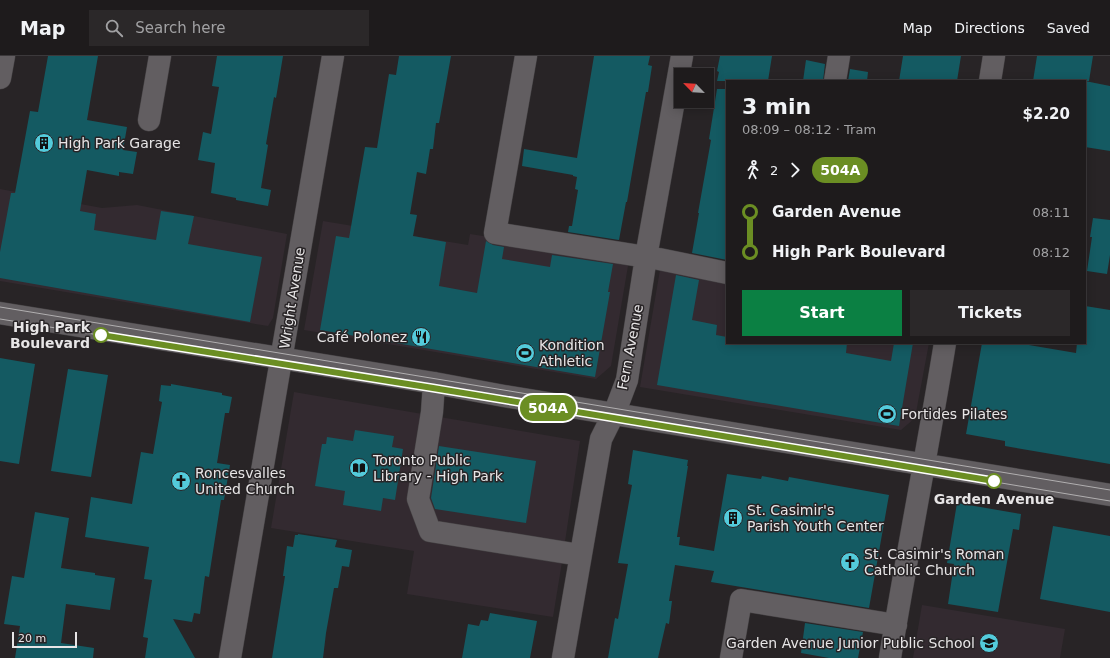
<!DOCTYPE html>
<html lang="en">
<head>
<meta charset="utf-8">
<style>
  :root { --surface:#1e1b1c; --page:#2b2829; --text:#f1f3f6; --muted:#a1a1a3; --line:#3c393b; --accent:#0b8043 }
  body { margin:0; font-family:"DejaVu Sans",sans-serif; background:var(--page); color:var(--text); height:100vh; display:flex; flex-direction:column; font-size:15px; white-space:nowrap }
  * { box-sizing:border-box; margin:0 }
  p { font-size:13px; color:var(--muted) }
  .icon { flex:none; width:22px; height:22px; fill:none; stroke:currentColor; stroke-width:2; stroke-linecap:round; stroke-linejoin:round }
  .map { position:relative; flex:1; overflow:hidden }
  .panel { position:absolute; left:726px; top:24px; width:360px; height:264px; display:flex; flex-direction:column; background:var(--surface); border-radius:0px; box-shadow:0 2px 10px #0003,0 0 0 1px var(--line) }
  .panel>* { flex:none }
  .badge { padding:0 8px; border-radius:13px; font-size:14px; line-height:26px }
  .needle { width:26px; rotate:295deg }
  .fabs { position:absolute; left:674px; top:12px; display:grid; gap:8px }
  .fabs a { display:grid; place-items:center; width:40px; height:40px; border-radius:0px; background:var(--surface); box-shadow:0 2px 10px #0003,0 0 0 1px var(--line); font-size:20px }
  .scale { position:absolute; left:12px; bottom:10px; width:65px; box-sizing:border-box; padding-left:4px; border:2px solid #e7e5e6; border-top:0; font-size:11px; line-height:14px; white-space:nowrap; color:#e7e5e6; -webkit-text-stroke:3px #282426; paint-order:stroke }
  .map>.badge { position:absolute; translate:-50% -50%; box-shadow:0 0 0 2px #fff }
  .legs { display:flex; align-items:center; gap:6px; height:44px; padding:0 16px; font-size:13px }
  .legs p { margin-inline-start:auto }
  .head { display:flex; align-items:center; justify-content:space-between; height:68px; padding:0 16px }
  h1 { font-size:22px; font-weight:700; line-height:30px }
  .cta { display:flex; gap:8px; margin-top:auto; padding:8px 16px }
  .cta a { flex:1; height:46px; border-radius:0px; background:var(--accent); color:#fff; font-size:16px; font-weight:700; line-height:46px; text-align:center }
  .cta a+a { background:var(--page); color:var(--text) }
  ul { padding:0 16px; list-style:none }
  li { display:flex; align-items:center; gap:14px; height:40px; font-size:15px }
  li i { display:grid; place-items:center; width:6px; height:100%; margin:0 5px; background:currentColor }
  li i::after { content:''; width:10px; height:10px; margin:-5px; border:3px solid; border-radius:50%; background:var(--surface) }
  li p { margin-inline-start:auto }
  li:first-child i { background:linear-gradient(#0000 50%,currentColor 0) }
  li:last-child i { background:linear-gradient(currentColor 50%,#0000 0) }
  header { display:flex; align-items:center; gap:24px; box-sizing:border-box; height:56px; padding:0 20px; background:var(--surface); border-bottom:1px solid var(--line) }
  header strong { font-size:19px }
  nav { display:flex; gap:22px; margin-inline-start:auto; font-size:14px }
  .search { width:280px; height:36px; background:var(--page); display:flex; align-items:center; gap:10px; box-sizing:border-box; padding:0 14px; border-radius:0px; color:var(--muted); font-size:15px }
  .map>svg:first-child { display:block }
</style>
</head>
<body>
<header>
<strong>Map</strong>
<div class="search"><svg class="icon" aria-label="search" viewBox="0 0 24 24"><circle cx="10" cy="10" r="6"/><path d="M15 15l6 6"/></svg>Search here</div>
<nav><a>Map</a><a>Directions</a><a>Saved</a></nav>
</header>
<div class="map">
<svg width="1110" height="602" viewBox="0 0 1110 602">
  <rect width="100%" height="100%" fill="#282426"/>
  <path fill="#332a30" d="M 0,133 L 102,152 L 137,149 L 287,178 L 273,262 L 268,270 L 0,225 Z
    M 323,165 L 468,189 L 470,178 L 593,197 L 629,204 L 611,310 L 596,323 L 304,274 Z
    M 661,208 L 727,221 L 727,287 L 929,287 L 915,362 L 901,374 L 640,331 Z
    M 294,336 L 580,385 L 562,506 L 553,561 L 407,538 L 414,495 L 271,472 Z
    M 922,549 L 1065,573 L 1060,602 L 913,602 Z"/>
  <path fill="#145a62" d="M 48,0 L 98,0 L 87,64 L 127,71 L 123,94 L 137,96 L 133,118 L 119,116 L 119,120 L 87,114 L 80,155 L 96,158 L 94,174 L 156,184 L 161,155 L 194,160 L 188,188 L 262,201 L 250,266 L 0,222 L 0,196 L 11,137 L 15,137 L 30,55 L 38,56 Z
    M 217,0 L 283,0 L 276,42 L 274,41 L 266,88 L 268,89 L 261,132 L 271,134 L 268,150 L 236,144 L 236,142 L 211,137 L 215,107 L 198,104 L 203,76 L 211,78 L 219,31 L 212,30 Z
    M 399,0 L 451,0 L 439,67 L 436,67 L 433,93 L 430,93 L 426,118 L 417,116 L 410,158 L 417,159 L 413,180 L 446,186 L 439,230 L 477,237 L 486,185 L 493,189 L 504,191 L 502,203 L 550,211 L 552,199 L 613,208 L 608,236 L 610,236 L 595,321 L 320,274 L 336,180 L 349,182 L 365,91 L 377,92 L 389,18 L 396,19 Z
    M 594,0 L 650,0 L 648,9 L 652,10 L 648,36 L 646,36 L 627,146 L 626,146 L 619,184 L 568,176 L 569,170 L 572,170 L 578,134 L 575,133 L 577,121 L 573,120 L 573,119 L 522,110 L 524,93 L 577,102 Z
    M 720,0 L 772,0 L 768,25 L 717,25 L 719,16 L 717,15 Z
    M 903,0 L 961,0 L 957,25 L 899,25 Z
    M 1037,0 L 1093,0 L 1089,25 L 1033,25 Z
    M 806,4 L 825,8 L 823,25 L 803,25 Z
    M 850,13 L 868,16 L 867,25 L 848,25 Z
    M 1085,25 L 1110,30 L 1110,95 L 1085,91 Z
    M 717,33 L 727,33 L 727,204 L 692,197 L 699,157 L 698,157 L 711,84 L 709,83 Z
    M 1093,162 L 1110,164 L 1110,199 L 1107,218 L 1087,215 L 1092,181 L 1090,181 Z
    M 676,219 L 699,224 L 692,264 L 717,269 L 716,279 L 727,281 L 727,287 L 847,287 L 846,297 L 891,305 L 894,287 L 913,287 L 899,370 L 657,329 Z
    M 1085,250 L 1110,254 L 1110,408 L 1005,390 L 1005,385 L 966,378 L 982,287 L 1017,287 L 1076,297 L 1077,287 L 1085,287 Z
    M 0,302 L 35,308 L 19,408 L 0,405 Z
    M 68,313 L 108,319 L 91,421 L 51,415 Z
    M 171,328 L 222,337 L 222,339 L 232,341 L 229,357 L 225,357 L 217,407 L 230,409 L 224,444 L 221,444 L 209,521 L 205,520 L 200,558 L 194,557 L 192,566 L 173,563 L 195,602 L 145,602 L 148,582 L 143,581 L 152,524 L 144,523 L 149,491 L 85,481 L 91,441 L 132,448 L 141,396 L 153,398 L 162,346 L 159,345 L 161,329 L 171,330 Z
    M 355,374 L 394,380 L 392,391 L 403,393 L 395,444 L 383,442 L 381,455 L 343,449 L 345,435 L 315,430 L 322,388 L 326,388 L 327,381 L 353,385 Z
    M 439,390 L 536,405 L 526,467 L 435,453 L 431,442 Z
    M 633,394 L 688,404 L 687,410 L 688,410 L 677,481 L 680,481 L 679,489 L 714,495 L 727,418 L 761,423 L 762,420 L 788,425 L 789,421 L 889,439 L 869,552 L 711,526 L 714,515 L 675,509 L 669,545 L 672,545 L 669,568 L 666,567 L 658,602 L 608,602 L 615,562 L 618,563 L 628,508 L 618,507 L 632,429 L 628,428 Z
    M 957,447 L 1021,458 L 1019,474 L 1013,473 L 998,556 L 948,548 L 954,508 L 947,507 Z
    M 35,456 L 69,462 L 61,512 L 95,517 L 95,519 L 115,522 L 110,554 L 66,548 L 61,587 L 94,592 L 93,602 L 15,602 L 20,570 L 4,568 L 12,520 L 24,522 Z
    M 1053,470 L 1110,480 L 1110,556 L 1040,543 Z
    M 298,478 L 337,484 L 335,491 L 352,494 L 349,511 L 342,510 L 338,532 L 334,532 L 326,577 L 323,602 L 272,602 L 285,520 L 283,520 L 287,490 L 293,491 L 295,479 L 298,479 Z
    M 490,557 L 537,565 L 530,602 L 462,602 L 468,568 L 479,570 L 481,564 L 488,565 Z
    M 805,567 L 863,576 L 858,602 L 829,602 L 801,597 Z"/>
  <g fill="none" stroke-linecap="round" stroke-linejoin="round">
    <defs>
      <path id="minor" d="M 526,0 L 495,177 L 659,203 L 727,217
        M 0,22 L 4,0
        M 835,25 L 839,0
        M 990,25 L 994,0
        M 149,64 L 160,0
        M 0,257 L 434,327 L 504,340 L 1110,439
        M 434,327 L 432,356 L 418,443 L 430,475 L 580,499
        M 230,602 C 266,402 298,201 333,0
        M 563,602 L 601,383 L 616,353 L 627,324 L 646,201 L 682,0
        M 731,602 L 741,544 L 896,569
        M 890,602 C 907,497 928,392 945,287"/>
    </defs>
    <use href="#minor" stroke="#444143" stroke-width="23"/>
    <use href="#minor" stroke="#625e61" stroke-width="22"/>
    <path stroke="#b1afb0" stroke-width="1" d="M 0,251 L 1110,434
      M 0,263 L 433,333 L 1110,445"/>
  </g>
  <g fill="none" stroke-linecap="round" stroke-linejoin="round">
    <defs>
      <path id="line-1" d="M 101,279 L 433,332 L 994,425"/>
    </defs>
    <use href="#line-1" stroke="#fff" stroke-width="9"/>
    <use href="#line-1" stroke="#6b8e23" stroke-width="6"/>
  </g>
  <defs>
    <symbol id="building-disc" viewBox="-11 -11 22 22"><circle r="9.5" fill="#53cbdb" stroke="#282426"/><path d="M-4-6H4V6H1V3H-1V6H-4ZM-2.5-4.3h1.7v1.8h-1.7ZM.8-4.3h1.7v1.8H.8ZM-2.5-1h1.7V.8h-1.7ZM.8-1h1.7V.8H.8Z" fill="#111"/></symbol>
    <symbol id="restaurant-disc" viewBox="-11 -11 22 22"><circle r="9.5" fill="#53cbdb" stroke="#282426"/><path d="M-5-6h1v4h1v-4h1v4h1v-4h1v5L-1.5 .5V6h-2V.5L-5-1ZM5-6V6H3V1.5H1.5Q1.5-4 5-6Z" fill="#111"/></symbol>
    <symbol id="stadium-disc" viewBox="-11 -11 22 22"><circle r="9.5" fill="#53cbdb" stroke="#282426"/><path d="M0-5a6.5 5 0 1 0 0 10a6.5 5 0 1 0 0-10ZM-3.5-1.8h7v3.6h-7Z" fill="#111"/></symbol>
    <symbol id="library-disc" viewBox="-11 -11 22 22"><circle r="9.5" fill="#53cbdb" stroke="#282426"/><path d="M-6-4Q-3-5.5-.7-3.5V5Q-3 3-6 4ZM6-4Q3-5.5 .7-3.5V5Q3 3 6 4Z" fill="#111"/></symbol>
    <symbol id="church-disc" viewBox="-11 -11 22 22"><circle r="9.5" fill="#53cbdb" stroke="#282426"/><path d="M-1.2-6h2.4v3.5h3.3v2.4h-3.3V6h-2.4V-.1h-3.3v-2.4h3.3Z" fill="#111"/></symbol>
    <symbol id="school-disc" viewBox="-11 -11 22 22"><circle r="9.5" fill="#53cbdb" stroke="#282426"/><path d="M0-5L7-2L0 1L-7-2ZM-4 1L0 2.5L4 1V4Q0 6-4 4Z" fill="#111"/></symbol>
  </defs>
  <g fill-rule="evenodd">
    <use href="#building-disc" x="33" y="76" width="22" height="22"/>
    <use href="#restaurant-disc" x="410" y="270" width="22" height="22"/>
    <use href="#stadium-disc" x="514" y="286" width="22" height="22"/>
    <use href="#stadium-disc" x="876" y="347" width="22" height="22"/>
    <use href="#library-disc" x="348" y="401" width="22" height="22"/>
    <use href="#church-disc" x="170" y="414" width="22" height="22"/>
    <use href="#building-disc" x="722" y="451" width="22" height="22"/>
    <use href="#church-disc" x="839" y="495" width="22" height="22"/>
    <use href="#school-disc" x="978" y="576" width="22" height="22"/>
  </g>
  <g fill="#fff" stroke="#6b8e23" stroke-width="2">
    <circle cx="101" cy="279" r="7"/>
    <circle cx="994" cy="425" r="7"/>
  </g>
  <g text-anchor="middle" stroke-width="3" stroke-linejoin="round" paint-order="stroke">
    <g font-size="14" fill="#e7e5e6" stroke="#282426" text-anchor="start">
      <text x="58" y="92">High Park Garage</text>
      <text x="407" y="286" text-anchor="end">Café Polonez</text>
      <text x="539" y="294">Kondition<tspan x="539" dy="16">Athletic</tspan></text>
      <text x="901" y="363">Fortides Pilates</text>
      <text x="373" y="409">Toronto Public<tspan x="373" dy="16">Library - High Park</tspan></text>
      <text x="195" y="422">Roncesvalles<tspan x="195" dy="16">United Church</tspan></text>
      <text x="747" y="459">St. Casimir's<tspan x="747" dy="16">Parish Youth Center</tspan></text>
      <text x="864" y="503">St. Casimir's Roman<tspan x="864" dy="16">Catholic Church</tspan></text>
      <text x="975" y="592" text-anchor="end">Garden Avenue Junior Public School</text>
    </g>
    <g font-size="14" fill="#e7e5e6" stroke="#282426">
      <text transform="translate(292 242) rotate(-81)" y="5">Wright Avenue</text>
      <text transform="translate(630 291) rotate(-79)" y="5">Fern Avenue</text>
    </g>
    <g font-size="14" font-weight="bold" fill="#e7e5e6" stroke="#282426" text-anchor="end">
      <text x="90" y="276">High Park<tspan x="90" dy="16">Boulevard</tspan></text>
      <text x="994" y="448" text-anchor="middle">Garden Avenue</text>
    </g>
  </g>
</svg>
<div class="fabs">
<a><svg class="needle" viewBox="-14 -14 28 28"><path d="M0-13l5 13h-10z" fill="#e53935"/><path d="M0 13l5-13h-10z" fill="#a1a1a3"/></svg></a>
</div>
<div class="scale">20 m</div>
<b class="badge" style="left:548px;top:352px;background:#6b8e23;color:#fff">504A</b>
<section class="panel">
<div class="head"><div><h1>3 min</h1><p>08:09 – 08:12 · Tram</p></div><b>$2.20</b></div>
<div class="legs"><svg class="icon" aria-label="walk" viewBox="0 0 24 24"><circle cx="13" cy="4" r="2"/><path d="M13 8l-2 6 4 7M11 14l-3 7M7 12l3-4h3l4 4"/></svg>2<svg class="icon" aria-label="forward" viewBox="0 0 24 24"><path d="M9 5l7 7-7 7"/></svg><b class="badge" style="background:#6b8e23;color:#fff">504A</b></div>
<ul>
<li><i style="color:#6b8e23"></i><b>Garden Avenue</b><p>08:11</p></li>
<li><i style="color:#6b8e23"></i><b>High Park Boulevard</b><p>08:12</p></li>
</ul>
<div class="cta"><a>Start</a><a>Tickets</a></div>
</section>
</div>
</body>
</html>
